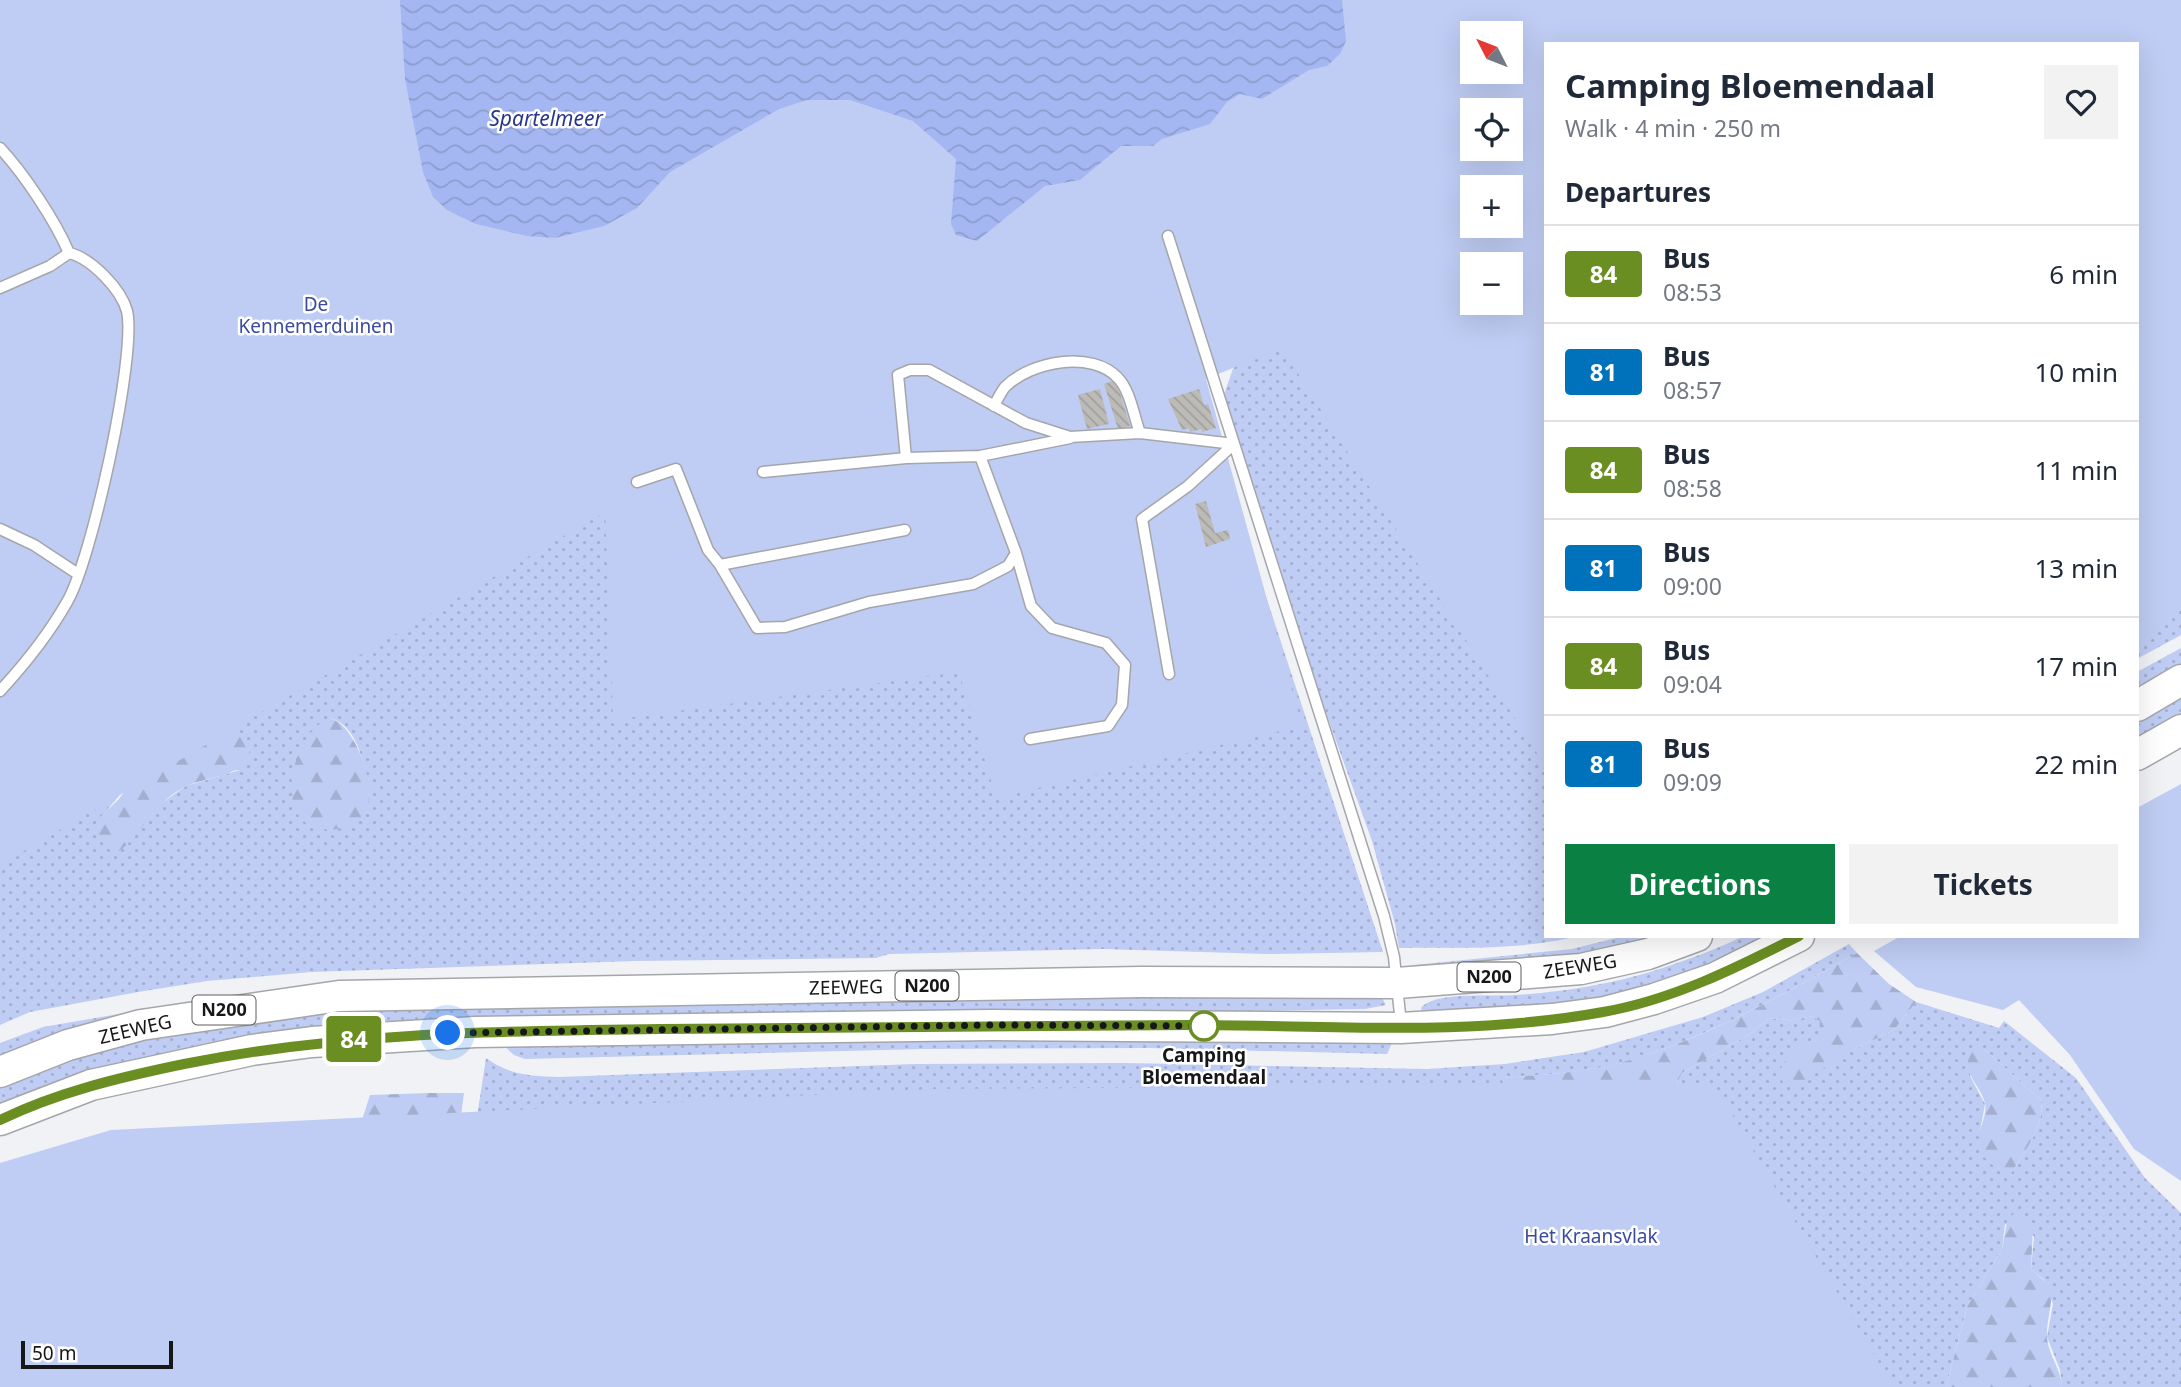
<!DOCTYPE html>
<html lang="en">
<head>
<meta charset="utf-8">
<style>
  :root { --surface:#fff; --page:#f2f2f3; --text:#1f2937; --muted:#747a83; --line:#e0e1e3; --accent:#0b8043 }
  body { margin:0; font-family:"Noto Sans",sans-serif; background:var(--page); color:var(--text); height:100vh; display:flex; flex-direction:column; font-size:26px; white-space:nowrap }
  * { box-sizing:border-box; margin:0 }
  p { font-size:23px; color:var(--muted) }
  .icon { flex:none; width:38px; height:38px; fill:none; stroke:currentColor; stroke-width:2; stroke-linecap:round; stroke-linejoin:round }
  .map { position:relative; flex:1; overflow:hidden }
  .sheet { position:absolute; left:1544px; top:42px; width:595px; height:896px; display:flex; flex-direction:column; background:var(--surface); border-radius:0px; box-shadow:0 7px 28px #0002 }
  .sheet>* { flex:none }
  .badge { padding:0 14px; border-radius:5px; font-size:24px; line-height:46px }
  .needle { width:46px; rotate:312deg }
  .fabs { position:absolute; left:1460px; top:21px; display:grid; gap:14px }
  .fabs a { display:grid; place-items:center; width:63px; height:63px; border-radius:0px; background:var(--surface); box-shadow:0 7px 28px #0002; font-size:35px }
  .scale { position:absolute; left:21px; bottom:18px; width:152px; box-sizing:border-box; padding-left:7px; border:4px solid #161718; border-top:0; font-size:19px; line-height:24px; white-space:nowrap; color:#161718; -webkit-text-stroke:5px #fff; paint-order:stroke }
  .you { position:absolute; width:35px; height:35px; margin:-18px; border:5px solid #fff; border-radius:50%; background:#1a73e8; box-shadow:0 0 0 10px #1a73e833 }
  .map>.badge { position:absolute; translate:-50% -50%; box-shadow:0 0 0 4px #fff }
  h2 { padding:0 21px; font-size:26px; line-height:63px }
  .round { display:grid; place-items:center; flex:none; width:74px; height:74px; border-radius:0px; background:var(--page) }
  .headline { display:flex; align-items:center; justify-content:space-between; height:119px; padding:0 21px }
  h1 { font-size:33px; font-weight:700; line-height:52px }
  .primary-button { display:flex; gap:14px; margin-top:auto; padding:14px 21px }
  .primary-button a { flex:1; height:80px; border-radius:0px; background:var(--accent); color:#fff; font-size:28px; font-weight:700; line-height:80px; text-align:center }
  .primary-button a+a { background:var(--page); color:var(--text) }
  ul { padding:0; list-style:none }
  li { display:flex; align-items:center; gap:21px; height:98px; padding:0 21px; border-top:2px solid var(--line) }
  li div { flex:1 }
  li b { display:block; font-size:26px }
  li em { font-style:normal }
  li .badge { min-width:77px; font-weight:700; text-align:center }
  .map>svg:first-child { display:block }
</style>
</head>
<body>
<div class="map">
<svg width="2181" height="1387" viewBox="0 0 2181 1387">
  <defs>
    <pattern id="grass-dots" width="8" height="8" patternUnits="userSpaceOnUse" patternTransform="scale(1.75)"><rect width="8" height="8" fill="#bfccf3"/><path d="M2 2h.1M6 6h.1" fill="none" stroke="#a3aed0" stroke-width="1.8" stroke-linecap="round"/></pattern>
    <pattern id="forest-firs" width="22" height="20" patternUnits="userSpaceOnUse" patternTransform="scale(1.75)"><rect width="22" height="20" fill="#bfccf3"/><path d="M5 1l3.5 6h-7zM16 11l3.5 6h-7z" fill="#a3aed0"/></pattern>
    <pattern id="water-waves" width="16" height="10" patternUnits="userSpaceOnUse" patternTransform="scale(1.75)"><rect width="16" height="10" fill="#a5b7f2"/><path d="M0 5q4-4 8 0t8 0" fill="none" stroke="#8d9dcf"/></pattern>
    <pattern id="building-back-hatch" width="6" height="6" patternUnits="userSpaceOnUse" patternTransform="scale(1.75)"><rect width="6" height="6" fill="#bdbbb7"/><path d="M-1 5l2 2M0 0l6 6M5-1l2 2" fill="none" stroke="#a2a09d"/></pattern>
  </defs>
  <rect width="100%" height="100%" fill="#f0f2f6"/>
  <path fill="url(#grass-dots)" fill-rule="evenodd" d="M 2181,0 L 2181,635 L 2137,659 L 2137,44 L 1545,44 L 1545,936 L 1578,936 C 1519,951 1459,947 1399,948 L 1395,924 L 1372,841 L 1218,412 L 1237,357 L 1148,198 L 1247,539 L 1383,952 L 1268,954 L 1103,949 L 889,954 L 876,958 L 634,961 L 311,972 L 207,981 L 138,992 L 30,1012 L 0,1025 L 0,772 L 1342,14 ZM 1472,33 L 1510,33 L 1510,72 L 1472,72 ZM 1472,110 L 1510,110 L 1510,149 L 1472,149 ZM 1472,187 L 1510,187 L 1510,226 L 1472,226 ZM 1472,264 L 1510,264 L 1510,303 L 1472,303 ZM 329,718 C 358,724 364,765 369,790 ZM 240,770 L 186,786 L 162,803 L 120,851 L 107,810 L 135,777 Z
    M 2181,648 L 2181,668 L 2137,692 L 2137,672 Z
    M 2181,695 L 2181,717 L 2137,741 L 2137,718 Z
    M 1624,936 L 1682,936 L 1629,952 L 1438,967 L 1414,965 L 1572,949 Z
    M 1744,936 L 1785,936 L 1615,1004 L 1423,1014 L 1421,1008 C 1434,991 1494,997 1515,995 C 1600,990 1668,971 1744,936 Z
    M 1849,944 L 1857,953 C 1782,995 1707,1038 1624,1062 C 1584,1073 1542,1075 1501,1078 L 1671,1095 L 1682,1073 L 1750,1034 L 1768,1019 L 1782,1018 L 1788,1021 L 1813,1016 L 1820,1022 L 1820,1034 L 1808,1044 L 1853,1050 L 1894,1030 L 1916,1002 L 1999,1028 L 2004,1021 L 2076,1078 L 2145,1178 L 2181,1213 L 2181,1387 L 2062,1387 L 2060,1370 L 2047,1337 L 2053,1304 L 2044,1280 L 2031,1269 L 2034,1236 L 2005,1224 L 2002,1249 L 1967,1307 L 1946,1387 L 266,1387 L 473,1143 L 486,1058 C 509,1075 531,1076 559,1077 L 916,1064 L 1125,1063 L 1427,1069 L 1505,1064 L 1584,1052 L 1703,1017 L 1763,992 ZM 1984,1049 L 2041,1100 C 2045,1126 2023,1154 2010,1175 L 1980,1131 L 1985,1104 L 1970,1076 Z
    M 1140,991 L 1382,998 L 1386,1005 L 1365,1009 L 454,1023 L 0,1110 L 0,1084 C 25,1075 50,1063 75,1056 C 198,1023 325,1013 451,1004 Z
    M 142,1010 L 0,1061 L 0,1043 L 43,1027 Z
    M 747,1033 L 1393,1041 L 1387,1054 L 1147,1048 L 925,1049 L 525,1059 L 514,1055 L 503,1045 Z"/>
  <path fill="url(#forest-firs)" d="M 329,718 C 354,723 375,781 368,805 C 360,833 311,839 297,813 C 282,784 300,731 329,718 Z
    M 230,720 L 248,746 L 250,756 C 237,778 209,776 187,786 C 157,799 144,831 120,851 C 103,848 97,837 96,821 L 119,799 L 135,777 Z
    M 1857,953 L 1889,984 L 1916,1002 L 1894,1030 L 1853,1050 L 1797,1085 L 1784,1083 L 1777,1075 L 1793,1047 L 1808,1044 L 1819,1034 L 1820,1022 L 1813,1016 L 1788,1021 L 1782,1018 L 1768,1019 L 1750,1034 L 1682,1073 L 1671,1095 L 1508,1089 L 1500,1078 C 1541,1075 1583,1073 1623,1062 C 1706,1039 1782,995 1857,953 Z
    M 1984,1049 L 2041,1100 C 2045,1126 2023,1154 2010,1175 C 1998,1170 1981,1159 1979,1146 C 1976,1131 1988,1117 1985,1103 C 1980,1083 1957,1070 1974,1050 Z
    M 429,1093 L 464,1093 L 459,1130 L 364,1127 L 363,1117 L 370,1095 Z
    M 2014,1214 L 2033,1225 L 2031,1269 L 2051,1287 C 2053,1305 2046,1321 2047,1338 C 2049,1356 2061,1369 2062,1387 L 1946,1387 L 1967,1307 L 2002,1249 L 2008,1217 Z"/>
  <path fill="#bfccf3" fill-rule="evenodd" d="M 0,0 L 2181,0 L 2181,608 L 2137,644 L 2137,44 L 1545,44 L 1545,766 L 1282,348 L 1206,379 L 1302,726 L 996,798 L 959,672 L 613,720 L 605,512 L 0,865 ZM 1472,33 L 1510,33 L 1510,72 L 1472,72 ZM 1472,110 L 1510,110 L 1510,149 L 1472,149 ZM 1472,187 L 1510,187 L 1510,226 L 1472,226 ZM 1472,264 L 1510,264 L 1510,303 L 1472,303 Z
    M 2181,784 L 2181,1181 L 2134,1149 L 2070,1055 L 2019,1000 L 2003,1010 L 1916,987 L 1874,951 L 1901,936 L 2137,936 L 2137,808 Z
    M 1714,1084 L 1893,1387 L 0,1387 L 0,1163 L 111,1130 L 934,1089 Z"/>
  <path fill="url(#water-waves)" d="M 400,0 L 1342,0 L 1346,41 L 1340,54 L 1327,66 L 1309,70 L 1262,99 L 1240,94 L 1227,102 L 1210,124 L 1162,139 L 1153,146 L 1121,146 L 1080,180 L 1045,186 L 977,241 L 956,235 L 951,224 L 956,159 L 913,121 L 850,100 L 807,100 L 779,109 L 670,172 L 637,208 L 604,226 L 555,238 L 527,236 L 476,224 L 447,210 L 433,197 L 423,172 L 405,79 Z"/>
  <path fill="url(#building-back-hatch)" d="M 1116,380 L 1130,426 L 1118,429 L 1104,384 Z
    M 1100,389 L 1109,424 L 1087,429 L 1078,395 Z
    M 1199,389 L 1204,405 L 1208,404 L 1216,428 L 1202,432 L 1202,429 L 1190,432 L 1189,428 L 1182,430 L 1168,399 Z
    M 1206,501 L 1215,533 L 1228,530 L 1230,539 L 1206,547 L 1195,504 Z"/>
  <g fill="none" stroke-linecap="round" stroke-linejoin="round">
    <defs>
      <path id="lane" d="M 0,148 C 24,174 55,220 69,253 C 91,258 121,289 127,311 C 137,355 91,562 67,602 C 50,632 24,665 0,691
        M 1168,236 L 1384,916 L 1394,957 L 1401,1024
        M 0,288 L 50,266 L 69,253
        M 994,406 C 997,400 1001,392 1005,387 C 1031,361 1092,350 1118,378 C 1130,390 1134,417 1140,433
        M 906,458 L 980,456 L 1070,438
        M 763,472 L 906,458 L 898,375 L 910,370 L 929,370 L 1026,423 L 1070,437 L 1140,433 L 1234,444 L 1188,486 L 1142,519 L 1169,674
        M 637,482 L 676,469 L 708,550 L 720,565 L 757,628 L 785,627 L 869,602 L 973,584 L 1008,566 L 1016,553 L 980,456
        M 0,529 L 34,545 L 78,574
        M 1016,553 L 1031,606 L 1052,628 L 1106,643 L 1125,665 L 1122,705 L 1108,726 L 1030,739
        M 720,565 L 905,530"/>
      <path id="primary" d="M 2137,706 L 2181,680
        M 2137,755 L 2181,730
        M 0,1072 L 68,1045 L 141,1025 L 339,996 L 1141,982 L 1397,983 L 1581,969 L 1648,954 L 1697,936
        M 0,1120 L 91,1085 L 252,1050 L 312,1042 L 475,1032 L 992,1025 L 1401,1028 L 1552,1019 L 1605,1012 L 1654,999 L 1715,978 L 1799,936"/>
    </defs>
    <use href="#lane" stroke="#a4a6aa" stroke-width="13"/>
    <use href="#primary" stroke="#a4a6aa" stroke-width="33"/>
    <use href="#lane" stroke="#fff" stroke-width="10"/>
    <use href="#primary" stroke="#fff" stroke-width="30"/>
  </g>
  <g fill="none" stroke-linecap="round" stroke-linejoin="round">
    <defs>
      <path id="line" d="M 0,1120 C 58,1092 121,1077 184,1064 C 343,1032 497,1031 659,1029 C 836,1027 1013,1025 1191,1025 C 1328,1025 1467,1037 1603,1012 C 1672,1000 1736,968 1799,936"/>
    </defs>
    <use href="#line" stroke="#fff" stroke-width="16"/>
    <use href="#line" stroke="#6b8e23" stroke-width="10"/>
    <path stroke="#161718" stroke-width="7" stroke-dasharray="0 12.6" d="M 448,1033 L 992,1025 L 1215,1026 L 1204,1026"/>
  </g>
  <circle fill="#fff" stroke="#6b8e23" stroke-width="3.5" cx="1204" cy="1026" r="14"/>
  <g text-anchor="middle" stroke-width="5" stroke-linejoin="round" paint-order="stroke">
    <g fill="#fff" stroke="#5c5d5d" stroke-width="2">
      <rect x="1457.5" y="962.5" width="63" height="29" rx="5"/>
      <rect x="895.5" y="971.5" width="63" height="29" rx="5"/>
      <rect x="192.5" y="995.5" width="63" height="29" rx="5"/>
    </g>
    <g font-size="18" font-weight="bold" fill="#161718">
      <text x="1489" y="983">N200</text>
      <text x="927" y="992">N200</text>
      <text x="224" y="1016">N200</text>
    </g>
    <g font-size="19" fill="#3a4b9f" stroke="#fff">
      <text x="316" y="311">De<tspan x="316" dy="22">Kennemerduinen</tspan></text>
      <text x="1591" y="1243">Het Kraansvlak</text>
    </g>
    <g font-size="19" fill="#161718" stroke="#fff">
      <text transform="translate(1580 966) rotate(-9)" y="7">ZEEWEG</text>
      <text transform="translate(846 987) rotate(-1)" y="7">ZEEWEG</text>
      <text transform="translate(135 1029) rotate(-13)" y="7">ZEEWEG</text>
    </g>
    <g font-size="19" font-weight="bold" fill="#161718" stroke="#fff">
      <text x="1204" y="1062">Camping<tspan x="1204" dy="22">Bloemendaal</tspan></text>
    </g>
    <g font-size="21" font-style="italic" fill="#29378a" stroke="#fff">
      <text x="546" y="126">Spartelmeer</text>
    </g>
  </g>
</svg>
<div class="fabs">
<a><svg class="needle" viewBox="-14 -14 28 28"><path d="M0-13l5 13h-10z" fill="#e53935"/><path d="M0 13l5-13h-10z" fill="#747a83"/></svg></a>
<a><svg class="icon" aria-label="locate" viewBox="0 0 24 24"><circle cx="12" cy="12" r="6"/><path d="M12 2v4M12 18v4M2 12h4M18 12h4"/></svg></a>
<a>+</a>
<a>−</a>
</div>
<div class="scale">50 m</div>
<div class="you" style="left:448px;top:1033px"></div>
<b class="badge" style="left:354px;top:1039px;background:#6b8e23;color:#fff">84</b>
<section class="sheet">
<div class="headline"><div><h1>Camping Bloemendaal</h1><p>Walk · 4 min · 250 m</p></div><a class="round"><svg class="icon" aria-label="heart" viewBox="0 0 24 24"><path d="M12 20l-8-8c-3-5 5-10 8-4 3-6 11-1 8 4z"/></svg></a></div>
<h2>Departures</h2>
<ul>
<li><span class="badge" style="background:#6b8e23;color:#fff">84</span><div><b>Bus</b><p>08:53</p></div><em>6 min</em></li>
<li><span class="badge" style="background:#0072bc;color:#fff">81</span><div><b>Bus</b><p>08:57</p></div><em>10 min</em></li>
<li><span class="badge" style="background:#6b8e23;color:#fff">84</span><div><b>Bus</b><p>08:58</p></div><em>11 min</em></li>
<li><span class="badge" style="background:#0072bc;color:#fff">81</span><div><b>Bus</b><p>09:00</p></div><em>13 min</em></li>
<li><span class="badge" style="background:#6b8e23;color:#fff">84</span><div><b>Bus</b><p>09:04</p></div><em>17 min</em></li>
<li><span class="badge" style="background:#0072bc;color:#fff">81</span><div><b>Bus</b><p>09:09</p></div><em>22 min</em></li>
</ul>
<div class="primary-button"><a>Directions</a><a>Tickets</a></div>
</section>
</div>
</body>
</html>
